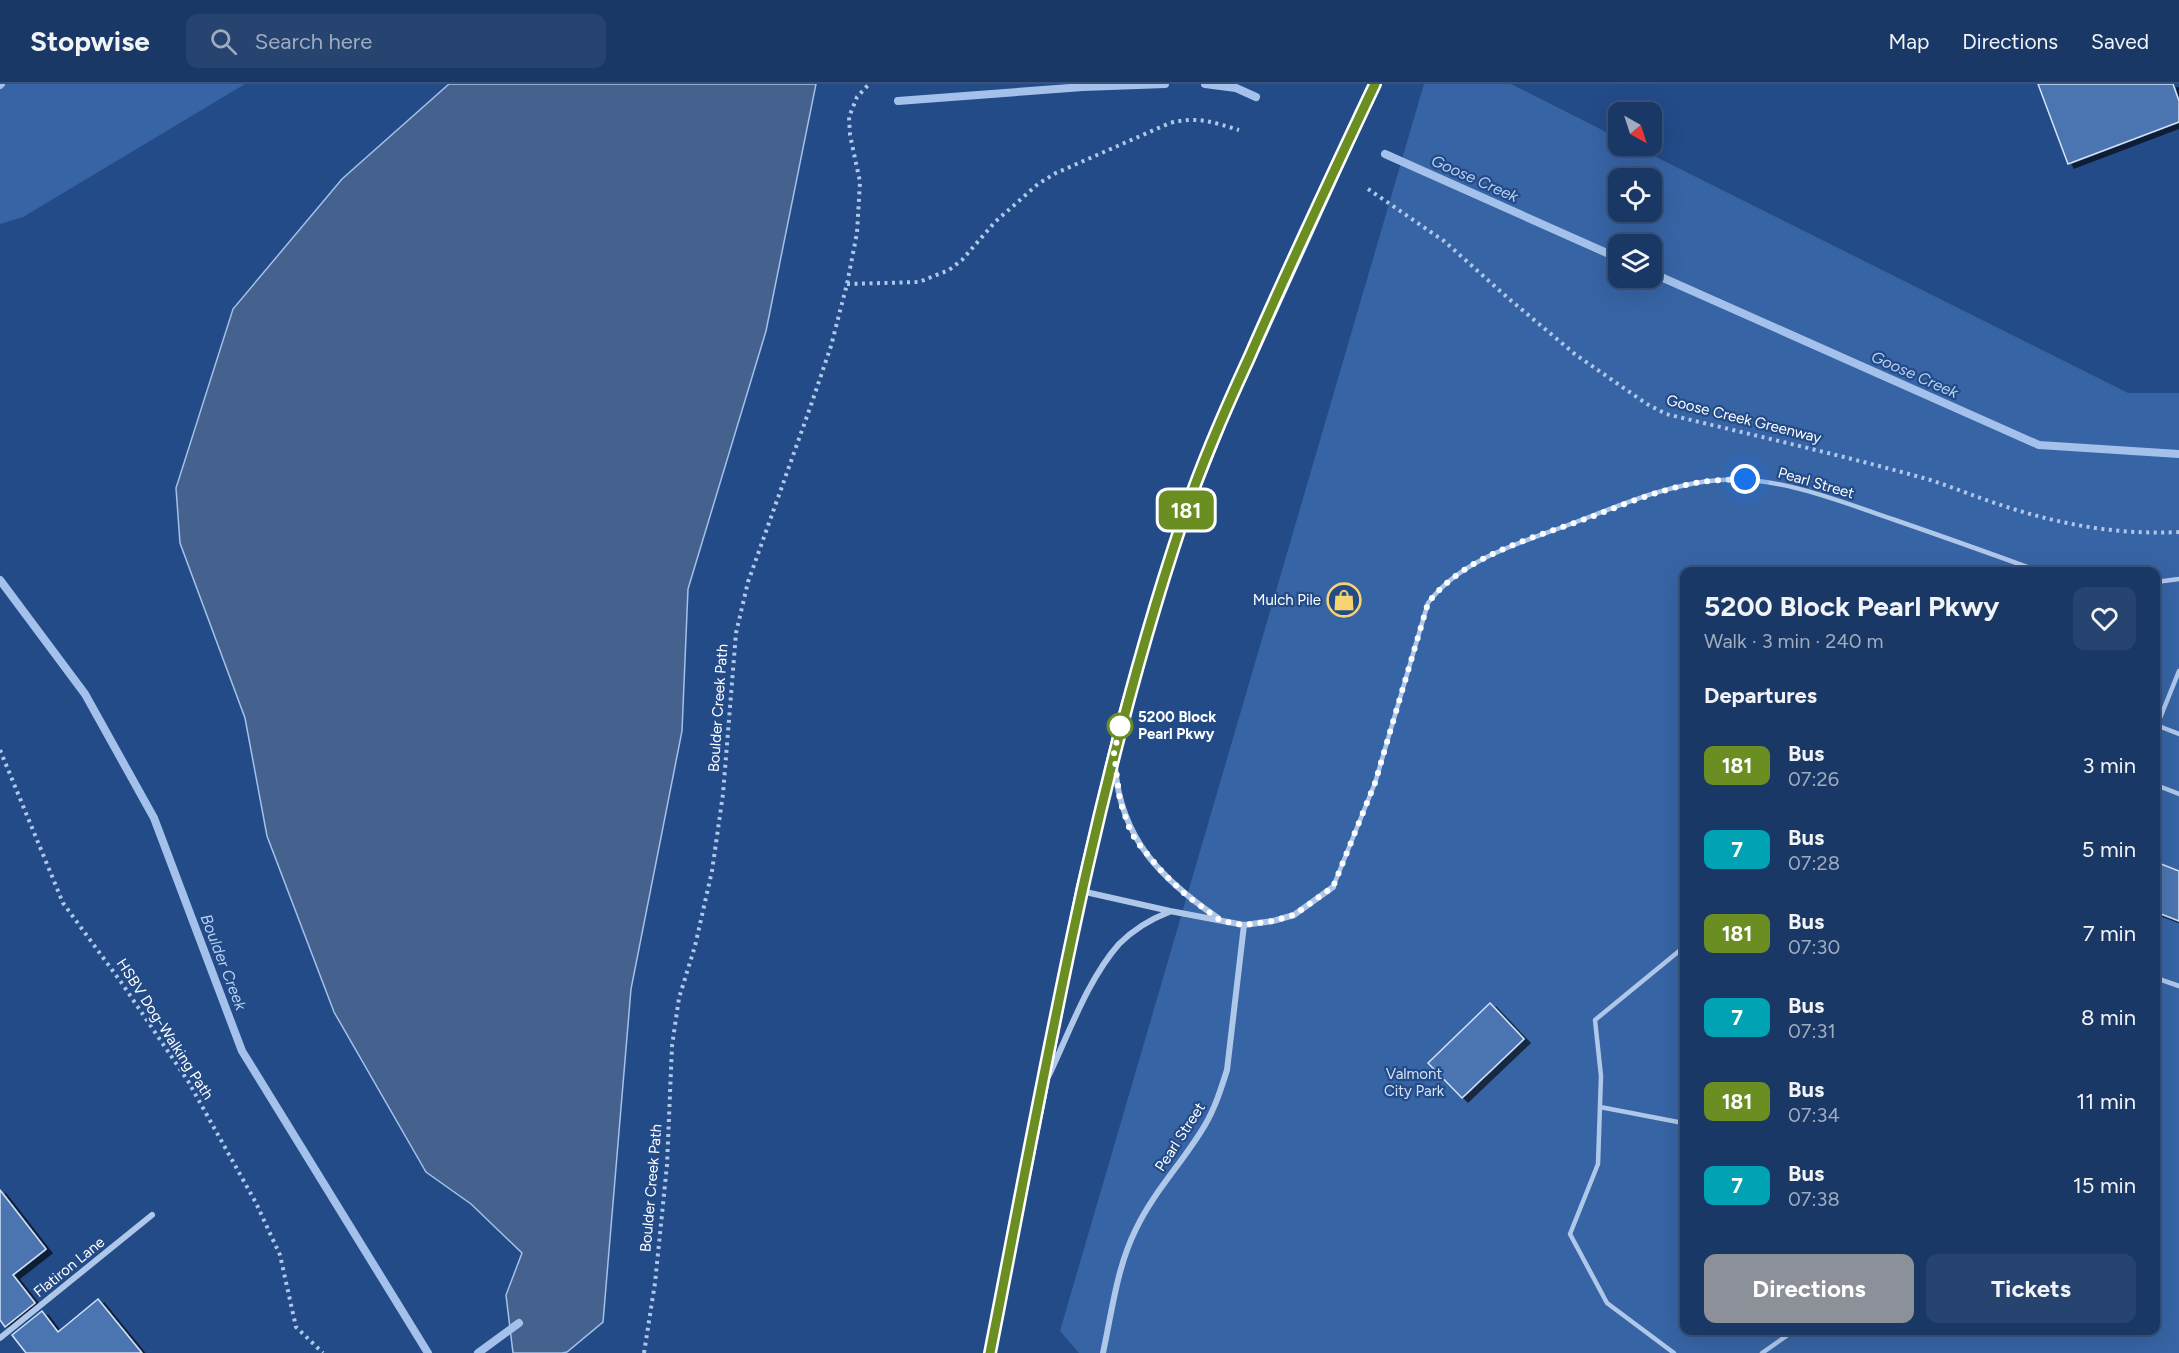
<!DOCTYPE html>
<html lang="en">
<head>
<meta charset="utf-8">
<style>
  :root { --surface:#1a3866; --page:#27436f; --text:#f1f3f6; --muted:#9facbf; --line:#38527a; --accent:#8c9099 }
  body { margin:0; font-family:Figtree,sans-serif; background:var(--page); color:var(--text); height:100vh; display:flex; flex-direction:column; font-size:22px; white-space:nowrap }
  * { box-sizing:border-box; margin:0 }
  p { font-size:20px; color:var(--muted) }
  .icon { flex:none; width:33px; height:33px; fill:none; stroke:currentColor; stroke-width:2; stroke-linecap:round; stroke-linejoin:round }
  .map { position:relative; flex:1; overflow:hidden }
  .side { position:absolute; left:1680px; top:483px; width:480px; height:768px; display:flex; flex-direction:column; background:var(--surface); border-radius:12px; box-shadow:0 6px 24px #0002,0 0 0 2px var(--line) }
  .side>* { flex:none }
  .badge { padding:0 12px; border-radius:9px; font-size:21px; line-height:39px }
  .needle { width:39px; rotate:141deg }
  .tools { position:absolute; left:1608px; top:18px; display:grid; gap:12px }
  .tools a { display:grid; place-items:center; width:54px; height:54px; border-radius:12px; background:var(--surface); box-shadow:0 6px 24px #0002,0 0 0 2px var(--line); font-size:30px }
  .you { position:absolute; width:30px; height:30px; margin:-15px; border:4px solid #fff; border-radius:50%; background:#1a73e8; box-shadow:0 0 0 9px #1a73e833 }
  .map>.badge { position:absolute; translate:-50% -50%; box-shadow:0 0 0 3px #fff }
  h2 { padding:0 24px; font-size:22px; line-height:54px }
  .round { display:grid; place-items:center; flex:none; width:63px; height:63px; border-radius:12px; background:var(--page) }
  .headline { display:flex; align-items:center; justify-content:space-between; height:102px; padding:0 24px }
  h1 { font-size:28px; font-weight:700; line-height:45px }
  .button { display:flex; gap:12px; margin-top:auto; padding:12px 24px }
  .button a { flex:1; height:69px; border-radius:12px; background:var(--accent); color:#fff; font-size:24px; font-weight:700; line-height:69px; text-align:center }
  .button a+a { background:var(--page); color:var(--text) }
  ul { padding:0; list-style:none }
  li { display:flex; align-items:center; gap:18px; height:84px; padding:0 24px }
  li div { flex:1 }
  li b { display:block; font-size:22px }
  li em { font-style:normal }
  li .badge { min-width:66px; font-weight:700; text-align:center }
  header { display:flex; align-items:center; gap:36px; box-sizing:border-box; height:84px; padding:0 30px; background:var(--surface); border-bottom:2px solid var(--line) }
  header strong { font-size:28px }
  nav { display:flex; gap:33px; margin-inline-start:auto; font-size:21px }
  .search { width:420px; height:54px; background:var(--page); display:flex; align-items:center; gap:15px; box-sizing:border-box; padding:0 21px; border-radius:12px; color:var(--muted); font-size:22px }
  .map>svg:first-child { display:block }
</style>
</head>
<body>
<header>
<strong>Stopwise</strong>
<div class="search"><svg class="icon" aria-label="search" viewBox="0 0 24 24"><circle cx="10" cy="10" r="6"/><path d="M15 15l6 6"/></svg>Search here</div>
<nav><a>Map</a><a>Directions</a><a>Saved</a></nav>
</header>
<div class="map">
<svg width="2179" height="1269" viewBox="0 0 2179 1269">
  <defs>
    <filter id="shadow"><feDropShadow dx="6" dy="4" stdDeviation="0" flood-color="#0009"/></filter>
  </defs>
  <rect width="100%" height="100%" fill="#234b88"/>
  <path fill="#3764a5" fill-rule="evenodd" d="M 0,0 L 245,0 L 23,133 L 0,140 Z
    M 1424,0 L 1511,0 L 1618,54 L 1618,62 L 1634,62 L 2128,309 L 2179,309 L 2179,1269 L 1079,1269 L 1060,1247 ZM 1618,94 L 1652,94 L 1652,128 L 1618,128 ZM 1618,160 L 1652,160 L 1652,194 L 1618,194 ZM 1684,488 L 2156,488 L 2156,1246 L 1684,1246 Z"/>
  <path fill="#45628e" stroke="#a3c1ea" stroke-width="1.5" d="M 449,0 L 816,0 L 766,247 L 688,505 L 682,647 L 631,905 L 603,1238 L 567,1268 L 562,1269 L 513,1269 L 506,1211 L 522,1169 L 471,1120 L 426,1088 L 334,928 L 267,752 L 245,634 L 180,459 L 176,404 L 233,225 L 342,95 Z"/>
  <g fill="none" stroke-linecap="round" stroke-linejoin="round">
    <path stroke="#a3c1ea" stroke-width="8" d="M 1205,0 L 1236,4 L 1256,13
      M 0,1 L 1,0
      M 898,17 L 1083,3 L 1165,0
      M 1385,70 L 1618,174
      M 1652,189 L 2039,361 L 2179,370
      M 0,496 L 85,610 L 154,734 L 242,967 L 428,1269
      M 478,1269 L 519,1239"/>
  </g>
  <path fill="#4b74b0" stroke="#d3e2f7" stroke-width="1.5" filter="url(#shadow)" d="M 2038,0 L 2173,0 L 2179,17 L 2179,38 L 2068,80 Z
    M 2156,778 L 2179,787 L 2179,837 L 2156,828 Z
    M 1490,919 L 1524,955 L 1462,1014 L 1428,979 Z
    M 0,1106 L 46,1165 L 13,1191 L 35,1219 L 5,1243 L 0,1236 Z
    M 98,1215 L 142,1269 L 26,1269 L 12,1251 L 42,1227 L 58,1248 Z"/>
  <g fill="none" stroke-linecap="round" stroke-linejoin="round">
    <path stroke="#afc7e9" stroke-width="4" stroke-dasharray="3 4.5" stroke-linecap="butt" d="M 1368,105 L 1444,157 L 1508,214 L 1576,271 L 1647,320 L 1666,330 C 1753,351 1841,371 1927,395 C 1953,403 1978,414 2004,422 C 2062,441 2118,451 2179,448
      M 847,200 L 919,198 L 949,186 L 962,176 L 995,138 L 1038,100 L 1056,89 L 1170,39 C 1198,32 1212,38 1239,46
      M 0,666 L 63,819 L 121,898 L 188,997 L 256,1119 L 280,1171 L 296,1243 L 323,1269
      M 644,1269 L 655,1199 L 667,1081 L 672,962 L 679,914 L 695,862 L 712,787 L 723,710 L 736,549 L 748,498 L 811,321 L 831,262 L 847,200 L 857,149 L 860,98 L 850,51 L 849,33 L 857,13 L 869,0"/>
    <path stroke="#afc7e9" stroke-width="4.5" d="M 2156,498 L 2179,495
      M 2156,641 L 2179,650
      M 2156,644 L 2179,587
      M 2156,701 L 2179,710
      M 1333,803 L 1375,699 L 1428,519 C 1459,478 1513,461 1560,444 C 1612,425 1664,400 1720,396 C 1776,391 1842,418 1895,436 C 1944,453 1992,470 2041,488
      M 2156,894 L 2179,902
      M 1600,1023 L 1678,1038 L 1684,1042
      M 1674,1269 L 1607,1219 L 1570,1150 L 1598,1080 L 1601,992 L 1595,936 L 1684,863
      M 1762,1269 L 1795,1246"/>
    <path stroke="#afc7e9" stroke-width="6" d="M 1115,683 C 1121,755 1161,795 1218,834
      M 1081,807 L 1170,827 L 1244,841 L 1273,837 L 1294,831 L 1333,803
      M 1049,991 C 1069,949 1088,895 1119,860 C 1133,846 1151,835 1169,828
      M 0,1254 L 152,1131
      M 1103,1269 C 1112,1227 1117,1183 1136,1145 C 1154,1107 1184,1077 1205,1041 C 1215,1024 1221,1005 1227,986 L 1244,841"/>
    <path stroke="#d9e5f8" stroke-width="12" d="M 990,1269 L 1081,807 L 1121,640 L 1158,514 L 1184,431 L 1224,331 L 1375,0"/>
  </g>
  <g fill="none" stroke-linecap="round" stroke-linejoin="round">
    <defs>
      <path id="line" d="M 990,1269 C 1045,989 1092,706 1183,435 C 1201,380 1225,326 1249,274 C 1289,182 1332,91 1375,0"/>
    </defs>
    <use href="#line" stroke="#fff" stroke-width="14"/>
    <use href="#line" stroke="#6b8e23" stroke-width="9"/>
    <path stroke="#fff" stroke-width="6" stroke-dasharray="0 10.8" d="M 1120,642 L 1121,640 L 1114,669 L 1120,717 L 1130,746 L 1137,758 L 1164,790 L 1186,811 L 1221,837 L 1244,841 L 1273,837 L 1294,831 L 1333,803 L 1375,699 L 1428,519 C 1464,471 1536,453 1591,433 C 1625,420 1659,406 1695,399 C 1711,396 1728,396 1745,395"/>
  </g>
  <defs>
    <symbol id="shop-ring" viewBox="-11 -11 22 22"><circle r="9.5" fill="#234b88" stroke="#f5d471" stroke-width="1.5"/><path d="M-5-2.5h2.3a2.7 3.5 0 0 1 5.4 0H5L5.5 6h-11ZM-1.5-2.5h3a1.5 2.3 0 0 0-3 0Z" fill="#f5d471"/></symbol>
  </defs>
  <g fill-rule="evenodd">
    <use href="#shop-ring" x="1325" y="497" width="38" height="38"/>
  </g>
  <circle fill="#fff" stroke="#6b8e23" stroke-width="3" cx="1120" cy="642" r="12"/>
  <g text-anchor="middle" stroke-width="4.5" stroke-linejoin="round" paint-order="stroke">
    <g font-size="15" fill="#fff" stroke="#234b88">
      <text transform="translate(1744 335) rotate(14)" y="5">Goose Creek Greenway</text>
      <text transform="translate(1816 399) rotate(16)" y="5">Pearl Street</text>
      <text transform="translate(718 624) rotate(-86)" y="5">Boulder Creek Path</text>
      <text transform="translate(165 945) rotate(57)" y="5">HSBV Dog-Walking Path</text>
      <text transform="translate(1180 1053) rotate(-57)" y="5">Pearl Street</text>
      <text transform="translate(651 1104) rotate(-85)" y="5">Boulder Creek Path</text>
      <text transform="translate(69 1183) rotate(-39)" y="5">Flatiron Lane</text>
    </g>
    <g font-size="15" fill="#fff" stroke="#234b88" text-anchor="end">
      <text x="1321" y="521">Mulch Pile</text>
    </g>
    <g font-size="15" font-weight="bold" fill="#fff" stroke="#234b88" text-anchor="start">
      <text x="1138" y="638">5200 Block<tspan x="1138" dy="17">Pearl Pkwy</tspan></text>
    </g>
    <g font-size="15" fill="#d3e2f7" stroke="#234b88">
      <text x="1414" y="995">Valmont<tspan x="1414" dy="17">City Park</tspan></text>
    </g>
    <g font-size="16" font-style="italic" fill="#bad1f1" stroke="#234b88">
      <text transform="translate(1475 94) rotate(24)" y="6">Goose Creek</text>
      <text transform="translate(1915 290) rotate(24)" y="6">Goose Creek</text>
      <text transform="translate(224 878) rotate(69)" y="6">Boulder Creek</text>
    </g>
  </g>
</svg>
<div class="tools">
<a><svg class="needle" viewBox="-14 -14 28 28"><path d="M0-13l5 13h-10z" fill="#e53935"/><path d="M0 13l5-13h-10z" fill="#9facbf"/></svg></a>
<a><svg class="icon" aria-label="locate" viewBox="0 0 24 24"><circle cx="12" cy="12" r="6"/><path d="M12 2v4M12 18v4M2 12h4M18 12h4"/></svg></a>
<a><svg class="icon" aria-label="layers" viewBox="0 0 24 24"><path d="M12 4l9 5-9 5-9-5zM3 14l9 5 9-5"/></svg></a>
</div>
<div class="you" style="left:1745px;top:395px"></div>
<b class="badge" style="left:1186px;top:426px;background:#6b8e23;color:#fff">181</b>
<section class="side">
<div class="headline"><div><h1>5200 Block Pearl Pkwy</h1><p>Walk · 3 min · 240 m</p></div><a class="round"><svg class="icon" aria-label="heart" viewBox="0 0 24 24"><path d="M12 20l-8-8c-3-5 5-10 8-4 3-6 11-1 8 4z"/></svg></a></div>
<h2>Departures</h2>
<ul>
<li><span class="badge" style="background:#6b8e23;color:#fff">181</span><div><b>Bus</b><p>07:26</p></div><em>3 min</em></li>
<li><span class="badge" style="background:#00a3b4;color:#fff">7</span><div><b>Bus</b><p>07:28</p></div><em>5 min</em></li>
<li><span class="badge" style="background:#6b8e23;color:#fff">181</span><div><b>Bus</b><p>07:30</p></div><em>7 min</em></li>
<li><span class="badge" style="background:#00a3b4;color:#fff">7</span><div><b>Bus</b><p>07:31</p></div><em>8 min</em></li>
<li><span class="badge" style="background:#6b8e23;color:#fff">181</span><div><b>Bus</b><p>07:34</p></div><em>11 min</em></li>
<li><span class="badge" style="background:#00a3b4;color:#fff">7</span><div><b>Bus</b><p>07:38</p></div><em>15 min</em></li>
</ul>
<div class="button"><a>Directions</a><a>Tickets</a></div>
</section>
</div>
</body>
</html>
